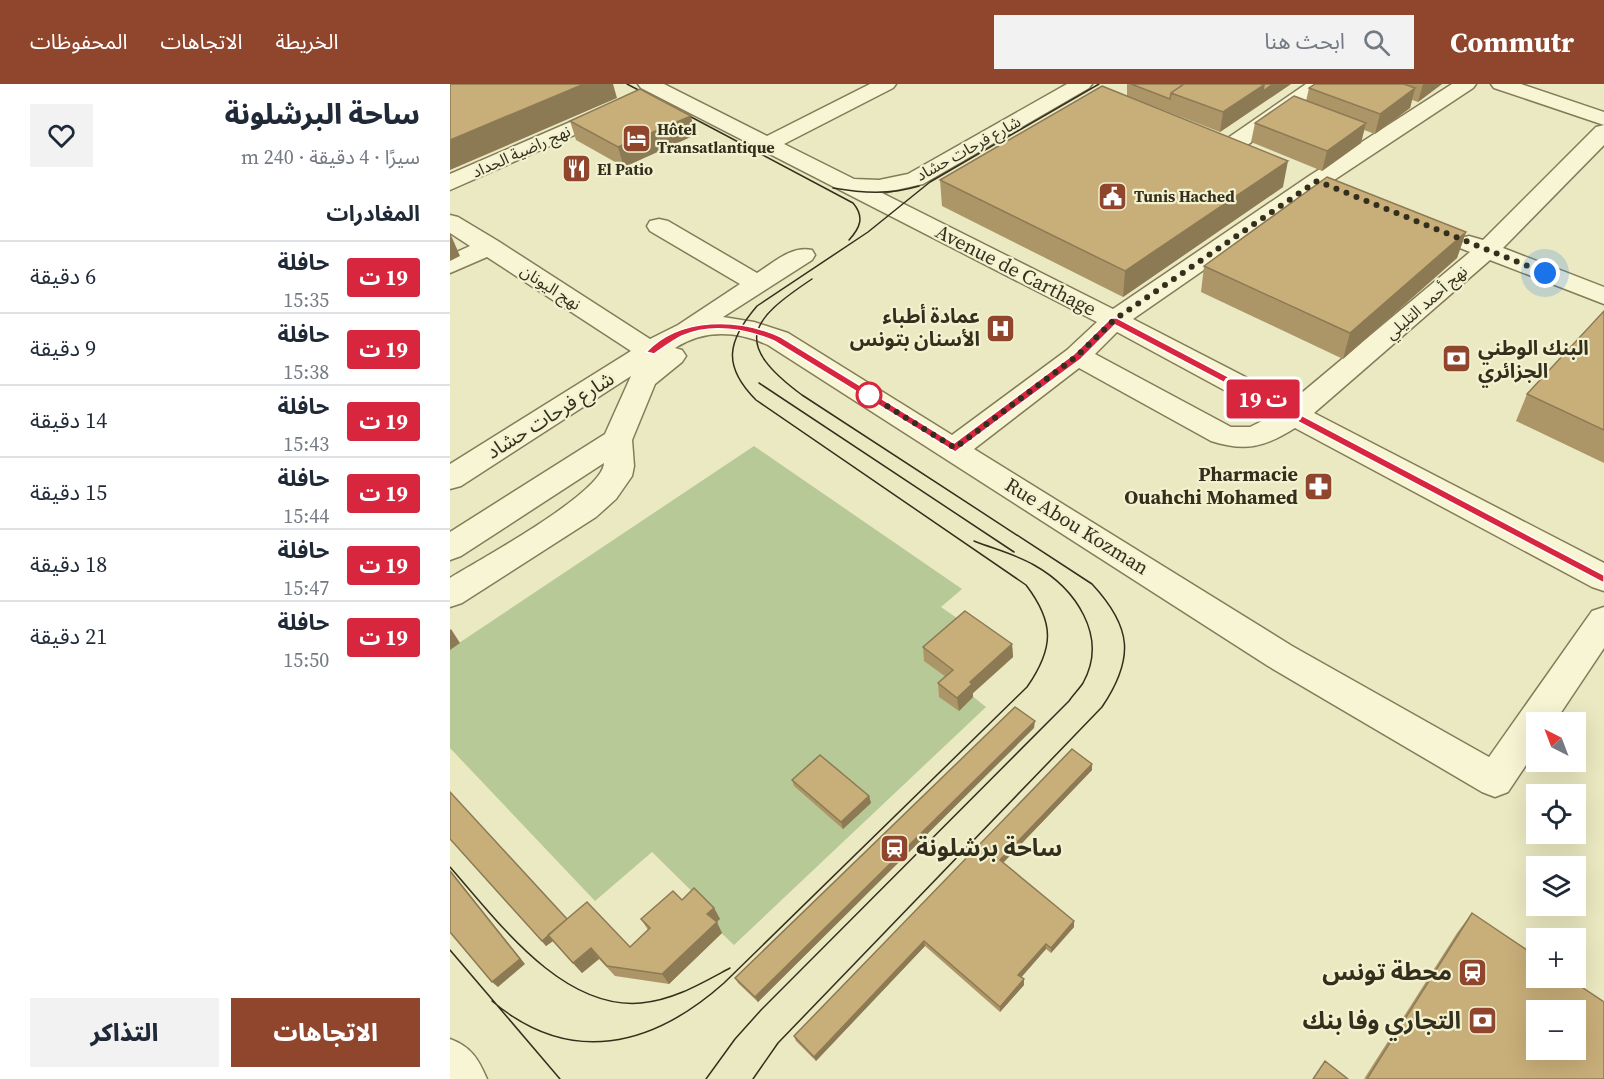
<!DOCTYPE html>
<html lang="ar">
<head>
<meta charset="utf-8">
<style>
  :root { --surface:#fff; --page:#f2f2f3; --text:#1f2937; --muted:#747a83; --line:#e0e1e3; --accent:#90452d }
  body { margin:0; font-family:"Source Serif 4","Noto Sans Arabic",serif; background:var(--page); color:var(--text); direction:rtl; height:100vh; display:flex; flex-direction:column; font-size:22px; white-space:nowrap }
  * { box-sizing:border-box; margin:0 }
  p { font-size:20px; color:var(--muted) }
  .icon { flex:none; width:33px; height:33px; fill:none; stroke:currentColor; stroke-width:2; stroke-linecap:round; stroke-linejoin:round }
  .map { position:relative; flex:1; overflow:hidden; direction:ltr }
  .sheet { display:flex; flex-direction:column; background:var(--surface); width:450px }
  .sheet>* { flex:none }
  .badge { padding:0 12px; border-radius:4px; font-size:21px; line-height:39px }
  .needle { width:39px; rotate:318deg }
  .buttons { position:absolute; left:1076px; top:628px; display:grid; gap:12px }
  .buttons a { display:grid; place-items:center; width:60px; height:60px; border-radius:0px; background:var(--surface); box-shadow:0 6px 24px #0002; font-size:30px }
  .you { position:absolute; width:30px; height:30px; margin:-15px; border:4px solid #fff; border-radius:50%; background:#1a73e8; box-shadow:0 0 0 9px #1a73e833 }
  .map>.badge { position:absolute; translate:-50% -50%; box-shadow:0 0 0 3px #fff }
  h2 { padding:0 30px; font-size:22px; line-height:54px }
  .round { display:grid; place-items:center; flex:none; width:63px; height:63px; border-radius:0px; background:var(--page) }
  .headline { display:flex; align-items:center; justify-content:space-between; height:102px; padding:0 30px }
  h1 { font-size:28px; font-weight:800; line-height:45px }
  .action { display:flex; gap:12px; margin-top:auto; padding:12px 30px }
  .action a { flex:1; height:69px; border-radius:0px; background:var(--accent); color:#fff; font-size:24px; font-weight:800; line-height:69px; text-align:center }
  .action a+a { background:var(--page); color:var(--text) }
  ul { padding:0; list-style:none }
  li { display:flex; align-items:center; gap:18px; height:72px; padding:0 30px; border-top:2px solid var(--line) }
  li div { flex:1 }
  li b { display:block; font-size:22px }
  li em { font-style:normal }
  li .badge { min-width:66px; font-weight:700; text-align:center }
  header { display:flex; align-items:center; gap:36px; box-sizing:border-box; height:84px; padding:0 30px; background:var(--accent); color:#fff }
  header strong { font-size:28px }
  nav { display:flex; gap:33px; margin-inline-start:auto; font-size:21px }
  .search { width:420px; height:54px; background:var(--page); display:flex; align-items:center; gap:15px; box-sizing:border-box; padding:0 21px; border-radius:0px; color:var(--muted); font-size:22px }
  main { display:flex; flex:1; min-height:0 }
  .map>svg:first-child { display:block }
</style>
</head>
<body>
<header>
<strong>Commutr</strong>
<div class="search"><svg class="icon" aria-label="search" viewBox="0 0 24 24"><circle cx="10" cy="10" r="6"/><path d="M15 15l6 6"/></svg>ابحث هنا</div>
<nav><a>الخريطة</a><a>الاتجاهات</a><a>المحفوظات</a></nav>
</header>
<main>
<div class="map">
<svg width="1154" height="995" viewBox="0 0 1154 995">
  <rect width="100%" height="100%" fill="#ebe9c1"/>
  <path fill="#b6c996" d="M 304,362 L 512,505 L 491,523 L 563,573 L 521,611 L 536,623 L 284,861 L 263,841 L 269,834 L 202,768 L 145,817 L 0,664 L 0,565 Z"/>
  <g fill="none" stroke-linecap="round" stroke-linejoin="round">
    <defs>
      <path id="minor" d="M 188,0 L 214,0 L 317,52 L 420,0 L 446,0 L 443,4 L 334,60 L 404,95 L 429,96 L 458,90 L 617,0 L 642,0 L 639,4 L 473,100 L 432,109 L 663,225 L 859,92 L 1002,0 L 1026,0 L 1023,4 L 875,102 L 683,235 L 842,317 L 1020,168 L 1010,164 L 1007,159 L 1010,154 L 1019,152 L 1033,156 L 1146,43 L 1154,41 L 1154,61 L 1053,164 L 1154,203 L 1154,220 L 1040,176 L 864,329 L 1154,479 L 1154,507 L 1142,503 L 845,344 C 815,363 795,368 761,357 L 629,284 L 524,365 L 842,562 L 1039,673 L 1142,527 L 1154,523 L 1154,564 L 1104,639 L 1086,639 L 1086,666 L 1058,708 L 1045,713 L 1032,708 L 818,582 L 318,261 C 287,247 255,245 225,264 L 232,266 L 236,272 L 232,278 L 205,300 L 182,356 L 184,382 L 182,392 L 166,415 L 146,433 L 12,519 L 0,523 L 0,494 C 29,476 153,409 154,379 L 11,472 L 0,476 L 0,448 L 155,350 L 181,292 L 11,402 L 0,405 L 0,380 L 181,267 L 37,173 L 0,189 L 0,171 L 20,162 L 0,149 L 0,131 L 8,133 L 48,157 L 200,255 L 228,241 L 290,200 L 200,147 L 197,142 L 200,137 L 209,135 L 218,137 L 307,189 C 323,179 342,161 362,166 L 365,171 L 362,176 L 273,233 L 304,238 L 338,249 L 502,351 L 617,266 L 647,238 L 191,4 ZM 667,248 L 822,332 L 800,343 L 781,343 L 645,270 Z
        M 856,0 L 880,0 L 788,68 L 780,70 L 772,68 L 769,63 L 772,58 Z
        M 1041,0 L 1071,0 L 1154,28 L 1154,41 L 1044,4 Z
        M 164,19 L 172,20 L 175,25 L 172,30 L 0,106 L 0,90 Z
        M 0,955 C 21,963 28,974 37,995 L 0,995 Z"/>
    </defs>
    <use href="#minor" stroke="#847b5a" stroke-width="3"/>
    <use href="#minor" fill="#f7f5d4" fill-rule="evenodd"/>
    <path stroke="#342e1d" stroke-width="1.5" d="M 177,0 L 204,14
      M 228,26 L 403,119 C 415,133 410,144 399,156
      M 383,104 C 412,109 440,111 469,102
      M 309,299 L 564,468
      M 0,783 C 47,836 111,926 191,919 C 224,916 252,899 280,884
      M 0,866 L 110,995
      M 42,917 C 120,983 202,963 274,899 L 577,603 C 604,564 605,539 576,501 L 306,316 C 272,282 277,257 307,222 L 418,148 L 480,98 L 649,0
      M 256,995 L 285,955 L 311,926 L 619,617 C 623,611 629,605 633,599 C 659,552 625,504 584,481 C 565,470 544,465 524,457
      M 303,995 L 328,959 L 652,623 C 685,574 682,543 642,500 L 352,311 C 282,259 299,237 362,195"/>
  </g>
  <path fill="#ac9668" d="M 677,0 L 841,0 L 770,48 L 677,12 Z
    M 865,0 L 992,0 L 968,18 L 962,16 L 960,24 L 925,50 L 914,46 L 911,59 L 872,87 L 801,58 L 805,39 L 856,17 L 859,4 Z
    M 120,37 L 245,51 L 174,83 L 126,56 Z
    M 490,96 L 833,103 L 673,213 L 492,122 Z
    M 1016,148 L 1007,174 L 893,275 L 751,208 L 754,182 Z
    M 1154,227 L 1154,379 L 1066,337 L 1077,310 Z
    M 562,560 L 563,573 L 523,609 L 523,613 L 509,627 L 489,613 L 488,599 L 496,593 L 474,577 L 473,563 Z
    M 584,644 L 308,918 L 288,899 L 285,894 Z
    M 642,680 L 642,686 L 553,779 L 624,843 L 601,869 L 596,865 L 571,893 L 574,895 L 574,901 L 550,928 L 475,862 L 366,977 L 346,957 L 344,952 Z
    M 342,696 L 419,712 L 421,719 L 393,745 L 344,702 Z
    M 0,755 L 117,835 L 180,863 L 198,846 L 191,835 L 232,816 L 264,824 L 270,835 L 266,838 L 272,849 L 219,900 L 165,892 L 149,875 L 132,889 L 103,857 L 96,862 Z
    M 1022,829 L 1154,995 L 914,995 L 1007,849 Z"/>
  <path fill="#8c7a55" d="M 134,0 L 163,0 L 167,14 L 0,86 L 0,56 Z
    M 823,0 L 841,0 L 770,48 L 773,28 L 814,1 Z
    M 973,0 L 992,0 L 968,18 Z
    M 965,4 L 960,24 L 925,50 L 930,30 Z
    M 241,32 L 245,51 L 174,83 L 168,63 Z
    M 916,39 L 911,59 L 872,87 L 877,67 Z
    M 838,77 L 833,103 L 673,213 L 675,187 Z
    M 1016,148 L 1007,174 L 893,275 L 900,249 Z
    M 0,149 L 10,172 L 0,177 Z
    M 1,545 L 10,559 L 0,566 L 0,546 Z
    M 562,560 L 563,573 L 523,609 L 523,613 L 509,627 L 507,614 L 520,598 Z
    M 585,637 L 584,644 L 308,918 L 305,913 Z
    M 642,680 L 642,686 L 550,782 L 550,776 Z
    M 419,712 L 421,719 L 393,745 L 391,738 Z
    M 0,786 L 75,880 L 48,903 L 42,898 Z
    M 264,824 L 270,835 L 263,841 L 257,830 Z
    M 624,837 L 624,843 L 601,869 L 601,864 Z
    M 267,838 L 272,849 L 219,900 L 212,890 Z
    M 98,851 L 103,857 L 96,862 L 92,857 Z
    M 474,857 L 475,862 L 366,977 L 364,973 Z
    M 596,860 L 596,865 L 569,896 L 568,891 Z
    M 141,864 L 149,875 L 132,889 L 123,879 Z
    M 574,895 L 574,901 L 550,928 L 550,923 Z"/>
  <path fill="#c8ae79" stroke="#8c7a55" stroke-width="1.5" fill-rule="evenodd" d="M 0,0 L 134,0 L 0,56 Z
    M 681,0 L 734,0 L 721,9 L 720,15 Z
    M 734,0 L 811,0 L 814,1 L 773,28 L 721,9 Z
    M 811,0 L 823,0 L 813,7 L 814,1 Z
    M 865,0 L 954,0 L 965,4 L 930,30 L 859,4 Z
    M 652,2 L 838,77 L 675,187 L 490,96 Z
    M 190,5 L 241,32 L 168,63 L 120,37 Z
    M 844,12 L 916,39 L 877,67 L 805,39 Z
    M 877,93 L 1016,148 L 900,249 L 754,182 Z
    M 1154,227 L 1154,346 L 1077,310 Z
    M 515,527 L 562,560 L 520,598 L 522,600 L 507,614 L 488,599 L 503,586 L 473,563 Z
    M 565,623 L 585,637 L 305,913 L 285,894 Z
    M 622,665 L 642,680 L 550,776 L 624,837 L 601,864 L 596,860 L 568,891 L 574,895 L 550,923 L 474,857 L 364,973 L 344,952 Z
    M 370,671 L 419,712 L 391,738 L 342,696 Z
    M 0,708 L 117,835 L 92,857 L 0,755 Z
    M 0,787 L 70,875 L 42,898 L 0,848 Z
    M 244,804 L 264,824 L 257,830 L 267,838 L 212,890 L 157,882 L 141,864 L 123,879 L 98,851 L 137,818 L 180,863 L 200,844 L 191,835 L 223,807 L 232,816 Z
    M 1022,829 L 1086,872 L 1086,894 L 1118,894 L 1154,918 L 1154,995 L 917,995 ZM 1086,927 L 1125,927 L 1125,966 L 1086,966 Z
    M 875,977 L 898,995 L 863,995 Z"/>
  <path fill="#d7263d" stroke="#fff" stroke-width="1.5" d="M 661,234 L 667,234 L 1154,491 L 1154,499 L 1150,497 L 665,241 L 631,275 L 505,368 L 324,257 C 297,245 261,239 232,252 C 222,257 213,264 204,270 L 196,268 C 231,232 289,234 331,253 L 504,359 L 624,270 Z"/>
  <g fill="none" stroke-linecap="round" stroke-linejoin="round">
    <path stroke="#342e1d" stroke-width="6" stroke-dasharray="0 10.8" d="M 419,311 L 505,364 L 627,272 L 664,236 L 867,97 L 1095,189"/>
  </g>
  <defs>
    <symbol id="hotel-square" viewBox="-11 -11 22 22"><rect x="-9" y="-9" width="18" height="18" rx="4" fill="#90452d" stroke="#f3f2d0"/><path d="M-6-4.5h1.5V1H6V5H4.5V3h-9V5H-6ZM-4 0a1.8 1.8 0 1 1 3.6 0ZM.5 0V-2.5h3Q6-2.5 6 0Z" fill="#fff"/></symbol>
    <symbol id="restaurant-square" viewBox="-11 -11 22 22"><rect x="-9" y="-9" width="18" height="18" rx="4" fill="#90452d" stroke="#f3f2d0"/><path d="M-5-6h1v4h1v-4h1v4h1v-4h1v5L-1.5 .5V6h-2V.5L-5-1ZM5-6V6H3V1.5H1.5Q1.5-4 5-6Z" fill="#fff"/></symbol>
    <symbol id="civic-square" viewBox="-11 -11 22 22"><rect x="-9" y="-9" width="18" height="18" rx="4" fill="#90452d" stroke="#f3f2d0"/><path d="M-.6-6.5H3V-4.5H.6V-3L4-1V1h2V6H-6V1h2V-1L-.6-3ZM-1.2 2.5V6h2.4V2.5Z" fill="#fff"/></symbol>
    <symbol id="hospital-square" viewBox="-11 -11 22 22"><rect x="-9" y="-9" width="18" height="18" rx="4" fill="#90452d" stroke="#f3f2d0"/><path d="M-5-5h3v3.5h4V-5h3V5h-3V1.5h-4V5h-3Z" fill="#fff"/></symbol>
    <symbol id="bank-square" viewBox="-11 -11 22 22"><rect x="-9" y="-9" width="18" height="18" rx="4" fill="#90452d" stroke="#f3f2d0"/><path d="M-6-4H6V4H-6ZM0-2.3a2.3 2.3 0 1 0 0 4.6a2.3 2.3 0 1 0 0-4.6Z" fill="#fff"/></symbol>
    <symbol id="pharmacy-square" viewBox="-11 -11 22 22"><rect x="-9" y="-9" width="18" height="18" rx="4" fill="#90452d" stroke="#f3f2d0"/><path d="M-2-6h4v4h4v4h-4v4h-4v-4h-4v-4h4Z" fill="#fff"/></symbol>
    <symbol id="station-square" viewBox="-11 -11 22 22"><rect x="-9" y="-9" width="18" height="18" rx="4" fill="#90452d" stroke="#f3f2d0"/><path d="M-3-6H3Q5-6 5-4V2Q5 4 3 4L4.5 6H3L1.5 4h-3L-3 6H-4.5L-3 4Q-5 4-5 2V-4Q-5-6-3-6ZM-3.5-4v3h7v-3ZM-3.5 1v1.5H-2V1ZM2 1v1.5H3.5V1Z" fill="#fff"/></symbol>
  </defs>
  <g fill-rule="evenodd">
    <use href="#hotel-square" x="170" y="38" width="33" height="33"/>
    <use href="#restaurant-square" x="110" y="68" width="33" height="33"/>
    <use href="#civic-square" x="646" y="96" width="33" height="33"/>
    <use href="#hospital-square" x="534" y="228" width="33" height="33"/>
    <use href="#bank-square" x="990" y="258" width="33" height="33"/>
    <use href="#pharmacy-square" x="852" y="386" width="33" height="33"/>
    <use href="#station-square" x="428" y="748" width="33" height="33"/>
    <use href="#station-square" x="1006" y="872" width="33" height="33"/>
    <use href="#bank-square" x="1016" y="920" width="33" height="33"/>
  </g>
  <circle fill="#fff" stroke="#d7263d" stroke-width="3" cx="419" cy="311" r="12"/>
  <g text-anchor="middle" stroke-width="4.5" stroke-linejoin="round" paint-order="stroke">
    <g font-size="16" font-weight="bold" fill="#342e1d" stroke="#f3f2d0" text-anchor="start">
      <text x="207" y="51">Hôtel<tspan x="207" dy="18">Transatlantique</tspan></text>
      <text x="147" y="91">El Patio</text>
      <text x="684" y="118">Tunis Hached</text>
    </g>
    <g font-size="16" fill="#342e1d" stroke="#f3f2d0">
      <text transform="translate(518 64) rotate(-29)" y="6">شارع فرحات حشاد</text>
      <text transform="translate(71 67) rotate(-24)" y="6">نهج راضية الحداد</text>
      <text transform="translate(101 203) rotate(33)" y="6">نهج اليونان</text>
      <text transform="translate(976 218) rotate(-41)" y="6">نهج أحمد التليلي</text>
    </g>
    <g font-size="20" fill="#342e1d" stroke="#f3f2d0">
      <text transform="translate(566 186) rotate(27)" y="7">Avenue de Carthage</text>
      <text transform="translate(100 331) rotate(-32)" y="7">شارع فرحات حشاد</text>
      <text transform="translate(627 442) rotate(32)" y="7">Rue Abou Kozman</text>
    </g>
    <g font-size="20" font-weight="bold" fill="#342e1d" stroke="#f3f2d0" text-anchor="end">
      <text x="530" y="239">عمادة أطباء<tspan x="530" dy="23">الأسنان بتونس</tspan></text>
      <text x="1028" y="271" text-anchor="start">البنك الوطني<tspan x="1028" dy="23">الجزائري</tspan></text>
      <text x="848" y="397">Pharmacie<tspan x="848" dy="23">Ouahchi Mohamed</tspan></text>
    </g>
    <g font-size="24" font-weight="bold" fill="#342e1d" stroke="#f3f2d0" text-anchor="end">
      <text x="466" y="772" text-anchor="start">ساحة برشلونة</text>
      <text x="1002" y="896">محطة تونس</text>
      <text x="1011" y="945">التجاري وفا بنك</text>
    </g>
  </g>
</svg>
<div class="buttons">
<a><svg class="needle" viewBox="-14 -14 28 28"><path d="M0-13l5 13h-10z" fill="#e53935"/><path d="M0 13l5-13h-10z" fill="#747a83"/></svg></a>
<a><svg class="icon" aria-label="locate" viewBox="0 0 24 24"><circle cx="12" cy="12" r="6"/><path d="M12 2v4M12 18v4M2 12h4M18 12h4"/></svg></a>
<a><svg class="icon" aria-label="layers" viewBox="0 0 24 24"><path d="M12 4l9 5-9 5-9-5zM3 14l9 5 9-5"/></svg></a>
<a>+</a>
<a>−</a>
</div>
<div class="you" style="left:1095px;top:189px"></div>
<b class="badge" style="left:813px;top:315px;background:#d7263d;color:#fff">19 ت</b>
</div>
<section class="sheet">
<div class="headline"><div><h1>ساحة البرشلونة</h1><p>سيرًا · 4 دقيقة · 240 m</p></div><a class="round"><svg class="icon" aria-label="heart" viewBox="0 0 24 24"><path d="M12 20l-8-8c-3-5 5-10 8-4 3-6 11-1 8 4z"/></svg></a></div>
<h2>المغادرات</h2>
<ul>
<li><span class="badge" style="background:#d7263d;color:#fff">19 ت</span><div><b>حافلة</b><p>15:35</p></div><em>6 دقيقة</em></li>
<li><span class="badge" style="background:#d7263d;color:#fff">19 ت</span><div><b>حافلة</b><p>15:38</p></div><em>9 دقيقة</em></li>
<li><span class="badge" style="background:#d7263d;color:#fff">19 ت</span><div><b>حافلة</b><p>15:43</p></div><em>14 دقيقة</em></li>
<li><span class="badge" style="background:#d7263d;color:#fff">19 ت</span><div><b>حافلة</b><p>15:44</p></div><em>15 دقيقة</em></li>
<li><span class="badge" style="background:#d7263d;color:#fff">19 ت</span><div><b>حافلة</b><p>15:47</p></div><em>18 دقيقة</em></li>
<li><span class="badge" style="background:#d7263d;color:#fff">19 ت</span><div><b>حافلة</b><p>15:50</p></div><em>21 دقيقة</em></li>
</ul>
<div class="action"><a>الاتجاهات</a><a>التذاكر</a></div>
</section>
</main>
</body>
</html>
